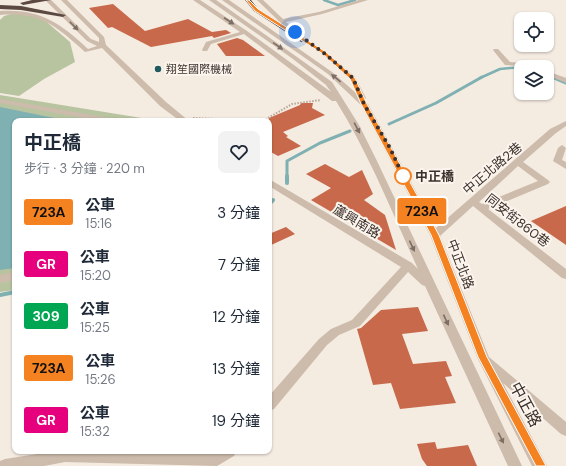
<!DOCTYPE html>
<html lang="zh-TW">
<head>
<meta charset="utf-8">
<style>
  :root { --surface:#fff; --page:#f2f2f3; --text:#1f2937; --muted:#747a83 }
  body { margin:0; font-family:"DM Sans","Noto Sans TC",sans-serif; background:var(--page); color:var(--text); height:100vh; display:flex; flex-direction:column; font-size:15px; white-space:nowrap }
  * { box-sizing:border-box; margin:0 }
  p { font-size:13px; color:var(--muted) }
  .icon { flex:none; width:22px; height:22px; fill:none; stroke:currentColor; stroke-width:2; stroke-linecap:round; stroke-linejoin:round }
  .map { position:relative; flex:1; overflow:hidden }
  .details { position:absolute; left:12px; top:118px; width:260px; height:336px; display:flex; flex-direction:column; background:var(--surface); border-radius:8px; box-shadow:0 1px 3px #0004 }
  .details>* { flex:none }
  .badge { padding:0 8px; border-radius:3px; font-size:14px; line-height:26px }
  .controls { position:absolute; left:514px; top:12px; display:grid; gap:8px }
  .controls a { display:grid; place-items:center; width:40px; height:40px; border-radius:8px; background:var(--surface); box-shadow:0 1px 3px #0004; font-size:20px }
  .you { position:absolute; width:20px; height:20px; margin:-10px; border:3px solid #fff; border-radius:50%; background:#1a73e8; box-shadow:0 0 0 6px #1a73e833 }
  .map>.badge { position:absolute; translate:-50% -50%; box-shadow:0 0 0 2px #fff }
  .round { display:grid; place-items:center; flex:none; width:42px; height:42px; border-radius:8px; background:var(--page) }
  .head { display:flex; align-items:center; justify-content:space-between; height:68px; padding:0 12px }
  h1 { font-size:19px; font-weight:700; line-height:30px }
  ul { padding:0; list-style:none }
  li { display:flex; align-items:center; gap:12px; height:52px; padding:0 12px }
  li div { flex:1 }
  li b { display:block; font-size:15px }
  li em { font-style:normal }
  li .badge { min-width:44px; font-weight:700; text-align:center }
  .map>svg:first-child { display:block }
</style>
</head>
<body>
<div class="map">
<svg width="566" height="466" viewBox="0 0 566 466">
  <rect width="100%" height="100%" fill="#f4ebe1"/>
  <path fill="#b8c4a0" d="M 15,13 L 42,18 L 70,42 L 75,62 L 44,79 L 19,96 L 0,93 L 0,20 L 4,16 Z
    M 0,95 L 160,121 L 15,121 L 15,290 L 0,292 Z"/>
  <path fill="#7fb0b2" d="M 0,107 L 69,121 L 15,121 L 15,268 L 0,270 Z"/>
  <g fill="none" stroke-linecap="round" stroke-linejoin="round">
    <path stroke="#7fb0b2" stroke-width="2.5" d="M 324,0 L 338,5 L 355,0
      M 547,75 L 554,78
      M 480,78 L 500,69 L 521,67"/>
    <path stroke="#7fb0b2" stroke-width="3" d="M 552,77 L 566,83
      M 389,124 L 436,103 L 482,77
      M 287,177 L 287,161 L 320,143 L 350,131"/>
    <path stroke="#7fb0b2" stroke-width="4" d="M 287,176 L 287,183
      M 269,204 L 273,200
      M 0,295 L 15,292"/>
  </g>
  <path fill="#c8694b" d="M 113,4 L 145,31 L 188,19 L 212,32 L 226,30 L 231,33 L 214,38 L 212,36 L 151,47 L 112,27 L 108,28 L 89,8 Z
    M 237,38 L 243,40 L 265,56 L 226,56 L 217,44 Z
    M 301,103 L 313,103 L 312,108 L 325,115 L 283,132 L 288,136 L 286,137 L 301,146 L 278,156 L 269,151 L 269,118 L 300,105 Z
    M 325,164 L 349,177 L 362,170 L 373,194 L 364,200 L 385,215 L 396,250 L 311,200 L 331,188 L 306,174 Z
    M 566,206 L 566,245 L 531,221 Z
    M 286,227 L 295,234 L 269,246 L 269,234 Z
    M 418,307 L 428,331 L 402,334 L 413,364 L 446,361 L 452,376 L 445,377 L 456,403 L 400,409 L 391,383 L 373,385 L 357,329 L 361,328 L 381,310 Z
    M 435,442 L 437,449 L 468,445 L 477,466 L 427,466 L 422,459 L 417,444 Z"/>
  <g fill="none" stroke-linecap="round" stroke-linejoin="round">
    <path stroke="#b9a596" stroke-width="2" stroke-dasharray="1.5 1.5" stroke-linecap="butt" d="M 193,118 L 263,121
      M 263,121 L 292,104 L 321,100"/>
    <path fill="#cdbbac" fill-rule="evenodd" d="M 45,0 L 51,0 L 91,39 L 99,42 L 99,38 L 61,0 L 67,0 L 104,37 L 106,45 L 166,102 L 189,121 L 180,121 L 160,106 L 102,48 L 85,52 C 56,26 41,12 0,15 L 0,11 C 40,9 59,22 88,49 L 97,46 L 87,41 Z
      M 193,0 L 200,0 L 247,31 L 331,92 L 326,85 L 293,59 L 209,0 L 216,0 L 297,57 L 332,82 L 359,125 L 376,159 L 522,466 L 508,466 L 425,286 L 422,285 L 408,272 L 360,326 L 339,335 L 327,345 L 274,409 L 269,411 L 269,396 L 319,339 L 331,329 L 352,320 L 401,267 L 269,186 L 269,179 L 412,263 L 418,269 C 392,212 369,154 336,101 L 332,101 L 244,34 L 211,44 L 207,51 L 203,51 L 202,50 L 206,42 L 240,32 Z
      M 222,0 L 229,0 L 332,72 L 356,93 L 350,79 L 322,54 L 302,41 L 284,26 L 257,0 L 263,0 L 283,19 L 319,12 L 359,0 L 368,0 L 322,14 L 286,22 L 306,39 L 326,52 L 355,77 L 366,98 L 364,100 L 368,104 L 436,228 L 550,129 L 566,121 L 566,126 L 556,133 L 523,162 L 548,180 L 550,182 L 548,184 L 488,209 L 566,269 L 566,279 L 562,278 L 473,206 L 440,236 L 489,357 L 566,422 L 566,436 L 561,434 L 503,383 L 547,466 L 532,466 L 477,357 L 430,235 L 361,105 L 328,74 ZM 518,166 L 538,181 L 482,204 L 479,202 Z
      M 494,49 L 498,49 L 510,62 L 524,63 L 534,67 L 505,65 L 493,50 Z
      M 547,71 L 566,78 L 566,83 L 547,75 Z
      M 0,99 L 114,119 L 118,121 L 101,121 L 0,103 Z
      M 562,145 L 566,148 L 562,160 L 566,162 L 566,169 L 553,161 L 558,148 Z
      M 15,272 L 15,280 L 0,283 L 0,275 Z
      M 56,451 L 215,452 L 217,451 L 236,451 L 234,456 L 217,466 L 65,462 L 44,466 L 0,466 L 0,461 L 5,459 Z"/>
    <path fill="#5c4a42" fill-rule="evenodd" d="M 32,0 L 51,0 L 23,5 L 20,3 Z
      M 245,0 L 251,0 L 258,9 L 308,40 L 301,42 L 254,11 Z
      M 0,5 L 21,6 L 66,15 L 63,17 L 21,10 L 0,9 Z"/>
  </g>
  <defs><path id="oneway-solid" d="M-6-.8H1V-3.2L6.5 0L1 3.2V.8H-6Z"/></defs>
  <g fill="#7d6f65">
    <use href="#oneway-solid" transform="translate(229 21) rotate(33)"/>
    <use href="#oneway-solid" transform="translate(74 26) rotate(45)"/>
    <use href="#oneway-solid" transform="translate(278 46) rotate(35)"/>
    <use href="#oneway-solid" transform="translate(336 78) rotate(-141)"/>
    <use href="#oneway-solid" transform="translate(357 128) rotate(62)"/>
    <use href="#oneway-solid" transform="translate(412 246) rotate(65)"/>
    <use href="#oneway-solid" transform="translate(446 320) rotate(65)"/>
    <use href="#oneway-solid" transform="translate(501 438) rotate(64)"/>
  </g>
  <path fill="#f58220" stroke="#fff" d="M 246,0 L 249,0 L 258,9 L 326,52 L 355,78 L 367,104 L 439,235 L 487,357 L 544,462 L 546,466 L 536,466 L 478,357 L 431,235 L 361,104 L 350,79 L 323,54 L 255,11 Z"/>
  <g fill="none" stroke-linecap="round" stroke-linejoin="round">
    <path stroke="#3b302b" stroke-width="4" stroke-dasharray="0 7.2" d="M 295,32 L 324,53 L 353,78 L 364,104 L 390,148 L 403,176"/>
  </g>
  <circle fill="#1f5a5e" stroke="#fbf5ee" stroke-width="1.5" cx="158" cy="69" r="4"/>
  <circle fill="#fff" stroke="#f58220" stroke-width="2" cx="403" cy="176" r="8"/>
  <g text-anchor="middle" stroke-width="4" stroke-linejoin="round" paint-order="stroke">
    <g font-size="11" fill="#3b302b" stroke="#fbf5ee" text-anchor="start">
      <text x="166" y="73">翔笙國際機械</text>
    </g>
    <g font-size="13" fill="#3b302b" stroke="#fbf5ee">
      <text transform="translate(492 168) rotate(-40)" y="5">中正北路2巷</text>
      <text transform="translate(518 220) rotate(38)" y="5">同安街860巷</text>
      <text transform="translate(357 221) rotate(31)" y="5">蘆興南路</text>
      <text transform="translate(461 264) rotate(69)" y="5">中正北路</text>
    </g>
    <g font-size="13" font-weight="bold" fill="#3b302b" stroke="#fbf5ee" text-anchor="start">
      <text x="415" y="181">中正橋</text>
    </g>
    <g font-size="16" fill="#3b302b" stroke="#fbf5ee">
      <text transform="translate(526 404) rotate(62)" y="6">中正路</text>
    </g>
  </g>
</svg>
<div class="controls">
<a><svg class="icon" aria-label="locate" viewBox="0 0 24 24"><circle cx="12" cy="12" r="6"/><path d="M12 2v4M12 18v4M2 12h4M18 12h4"/></svg></a>
<a><svg class="icon" aria-label="layers" viewBox="0 0 24 24"><path d="M12 4l9 5-9 5-9-5zM3 14l9 5 9-5"/></svg></a>
</div>
<div class="you" style="left:295px;top:32px"></div>
<b class="badge" style="left:422px;top:211px;background:#f58220;color:#111">723A</b>
<section class="details">
<div class="head"><div><h1>中正橋</h1><p>步行 · 3 分鐘 · 220 m</p></div><a class="round"><svg class="icon" aria-label="heart" viewBox="0 0 24 24"><path d="M12 20l-8-8c-3-5 5-10 8-4 3-6 11-1 8 4z"/></svg></a></div>
<ul>
<li><span class="badge" style="background:#f58220;color:#111">723A</span><div><b>公車</b><p>15:16</p></div><em>3 分鐘</em></li>
<li><span class="badge" style="background:#e6007e;color:#fff">GR</span><div><b>公車</b><p>15:20</p></div><em>7 分鐘</em></li>
<li><span class="badge" style="background:#00a651;color:#fff">309</span><div><b>公車</b><p>15:25</p></div><em>12 分鐘</em></li>
<li><span class="badge" style="background:#f58220;color:#111">723A</span><div><b>公車</b><p>15:26</p></div><em>13 分鐘</em></li>
<li><span class="badge" style="background:#e6007e;color:#fff">GR</span><div><b>公車</b><p>15:32</p></div><em>19 分鐘</em></li>
</ul>
</section>
</div>
</body>
</html>
